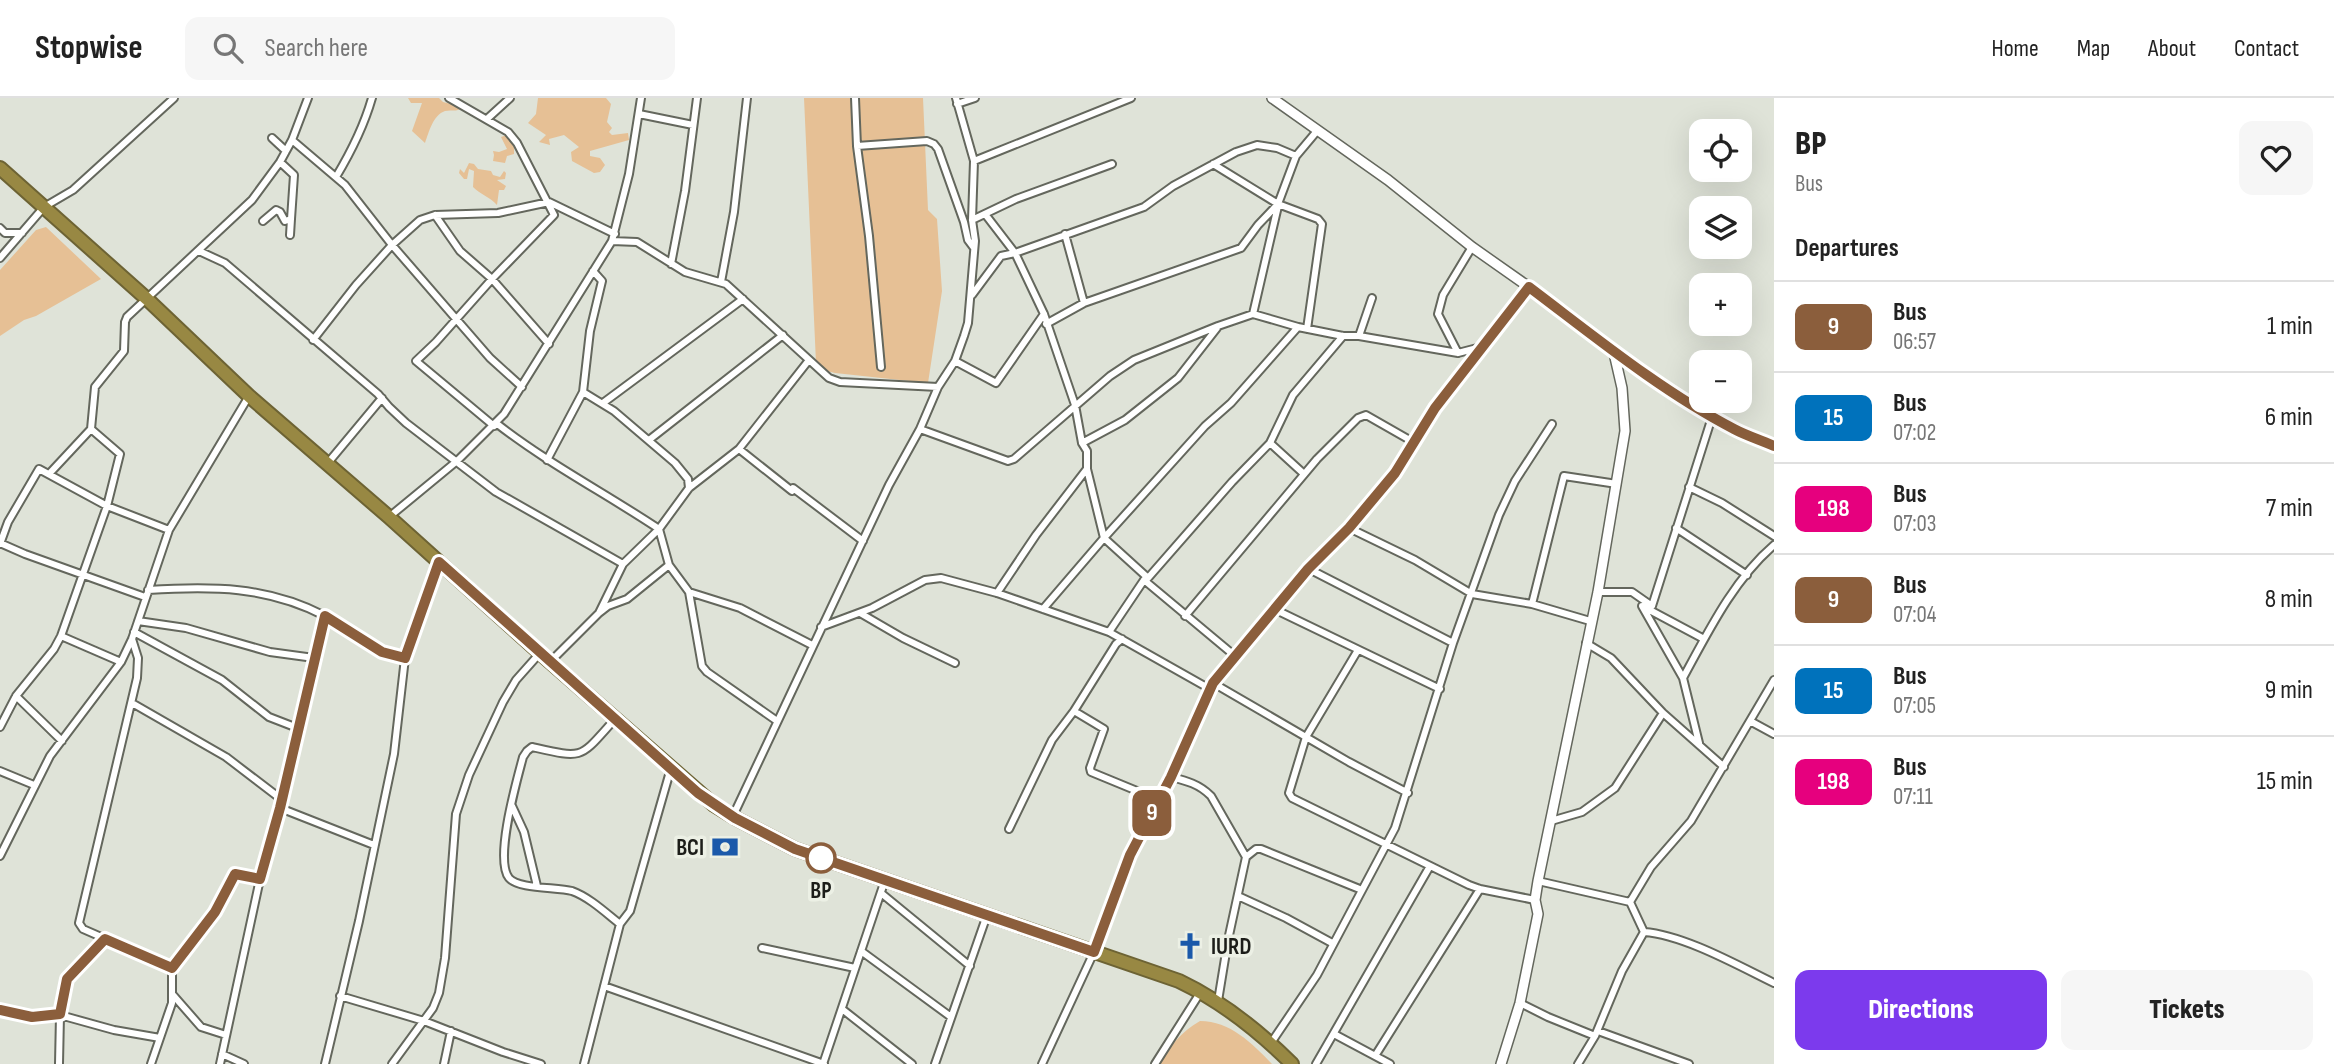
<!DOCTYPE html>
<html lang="en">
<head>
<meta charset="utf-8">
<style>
  :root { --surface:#fff; --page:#f6f6f6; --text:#222; --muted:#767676; --line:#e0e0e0; --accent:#7c3aed }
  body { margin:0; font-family:"Sofia Sans Condensed",sans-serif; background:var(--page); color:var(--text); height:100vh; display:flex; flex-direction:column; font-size:26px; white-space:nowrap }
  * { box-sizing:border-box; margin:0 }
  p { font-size:23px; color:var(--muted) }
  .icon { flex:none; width:38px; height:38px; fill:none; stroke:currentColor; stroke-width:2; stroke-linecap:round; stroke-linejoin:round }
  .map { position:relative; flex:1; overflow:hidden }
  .side { display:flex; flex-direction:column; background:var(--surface); width:560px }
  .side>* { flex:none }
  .badge { padding:0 14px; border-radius:10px; font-size:24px; line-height:46px }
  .fabs { position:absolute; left:1689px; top:21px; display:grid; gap:14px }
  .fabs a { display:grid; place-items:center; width:63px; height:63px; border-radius:14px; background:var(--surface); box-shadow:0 7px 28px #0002; font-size:35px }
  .map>.badge { position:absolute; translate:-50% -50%; box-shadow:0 0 0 4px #fff }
  h2 { padding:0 21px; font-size:26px; line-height:63px }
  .round { display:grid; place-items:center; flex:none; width:74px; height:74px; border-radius:14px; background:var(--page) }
  .headline { display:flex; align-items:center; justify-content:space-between; height:119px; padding:0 21px }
  h1 { font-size:33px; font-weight:800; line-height:52px }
  .action { display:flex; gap:14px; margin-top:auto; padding:14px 21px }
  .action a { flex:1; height:80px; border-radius:14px; background:var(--accent); color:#fff; font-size:28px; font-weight:800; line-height:80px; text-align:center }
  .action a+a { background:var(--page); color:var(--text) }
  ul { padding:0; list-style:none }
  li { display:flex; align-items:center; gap:21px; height:91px; padding:0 21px; border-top:2px solid var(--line) }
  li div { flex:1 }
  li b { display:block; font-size:26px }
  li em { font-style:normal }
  li .badge { min-width:77px; font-weight:700; text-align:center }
  header { display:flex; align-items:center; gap:42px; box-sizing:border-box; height:98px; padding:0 35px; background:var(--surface); border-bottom:2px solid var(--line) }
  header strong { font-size:33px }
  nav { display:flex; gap:38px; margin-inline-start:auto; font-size:24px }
  .search { width:490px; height:63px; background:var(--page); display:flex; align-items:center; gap:18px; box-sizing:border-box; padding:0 24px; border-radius:14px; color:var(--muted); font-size:26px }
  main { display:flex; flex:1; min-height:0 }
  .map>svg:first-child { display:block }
</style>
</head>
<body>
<header>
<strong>Stopwise</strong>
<div class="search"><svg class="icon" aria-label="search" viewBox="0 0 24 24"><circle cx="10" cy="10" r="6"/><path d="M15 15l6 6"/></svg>Search here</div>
<nav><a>Home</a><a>Map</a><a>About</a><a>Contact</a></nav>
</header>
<main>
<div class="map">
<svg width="1774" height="966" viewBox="0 0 1774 966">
  <rect width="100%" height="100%" fill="#dfe3d8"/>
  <path fill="#e6c095" d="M 408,0 L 439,0 L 443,4 L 463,9 C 455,15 453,11 445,13 C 433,17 429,34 425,45 L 412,33 L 422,5 L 411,5 Z
    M 538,0 L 606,0 L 611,6 L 607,24 L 612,30 L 609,34 L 612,37 L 628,35 L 629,42 L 590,53 L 590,58 L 600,60 L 605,67 L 600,74 L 594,75 L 572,63 L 571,54 L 579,49 L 564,37 L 549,41 L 550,47 L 539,44 L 546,37 L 528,25 L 536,16 Z
    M 804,0 L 923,0 L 928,112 L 937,121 L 942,193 L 928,285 L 835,275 L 823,272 L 816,265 Z
    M 507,37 L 514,49 L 514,56 L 507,58 L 505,65 L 493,63 L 494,57 L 493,53 L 499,54 L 507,51 L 501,39 Z
    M 469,65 L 474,66 L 478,71 L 491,73 L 493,77 L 500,79 L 504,73 L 506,75 L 505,81 L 497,82 L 506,88 L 504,92 L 499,92 L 497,107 C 490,99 480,96 473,89 L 474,73 L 469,71 L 467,81 L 464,81 L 459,75 L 460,71 L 464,75 Z
    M 46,129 L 101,181 L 36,218 L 24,222 L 0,238 L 0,172 L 36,132 Z
    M 1200,923 C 1230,923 1252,945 1272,966 L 1158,966 C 1170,948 1181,934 1200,923 Z"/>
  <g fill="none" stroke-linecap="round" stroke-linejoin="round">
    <defs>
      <path id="street" d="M 449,0 L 508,34 L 517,45 L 554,117 L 492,181 L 436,244 L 416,263 L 494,328
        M 855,0 L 857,48 L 869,138 L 881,269
        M 957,6 L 975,0
        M 639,16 L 693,27
        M 487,21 L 510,0
        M 272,40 L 286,53
        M 292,42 L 345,87 L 392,147 L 457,222 L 490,260 L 522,289
        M 857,48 L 927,43 L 934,46 L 938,51 L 964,124 L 968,142 L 974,150
        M 974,63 L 1131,0
        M 1213,66 L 1278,106 L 1318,121 L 1322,126 L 1307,231
        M 336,79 C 351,54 364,28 372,0
        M 985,116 L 1015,155 L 1044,216 L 1075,307 L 1082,345 L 1087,353 L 1087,371 L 1104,440 L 1148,480 L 1144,482 L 1235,558
        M 435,117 L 460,153 L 492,181 L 549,246
        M 972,122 L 1016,101 L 1112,66
        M 263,123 L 276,112 L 280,114 L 285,123 L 291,121 L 294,77 L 280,64
        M 0,130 L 5,135 L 22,135
        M 1065,136 L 1084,205
        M 290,137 L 291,121
        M 612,143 L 637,144 L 685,174 L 726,186 L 829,280 L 840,284 L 938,289
        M 199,153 L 225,165 L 378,296 L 389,309 L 406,325 L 496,394 L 623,466
        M 0,160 L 44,109 L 73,92 L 174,0
        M 671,166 L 685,93 L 697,0
        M 721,184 L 734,114 L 747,0
        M 972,197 L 1001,158 L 1015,155 L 1144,109 L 1173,88 L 1236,54 L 1257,47 L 1277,50 L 1296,58 L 1317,33
        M 1253,216 L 1278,108
        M 1046,226 L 1084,205 L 1241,150 L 1258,127 L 1278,106 L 1296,58
        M 1359,238 L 1372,200
        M 313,242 L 356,187 L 392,147 L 420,122 L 435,117 L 498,115 L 549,104 L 615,136
        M 1458,255 L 1438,216 L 1443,197 L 1472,149
        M 1614,255 L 1722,325 L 1774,348
        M 955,263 L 996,285 L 1044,216
        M 583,294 L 614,313 L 675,365 L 688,381 L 689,390
        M 603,305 L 743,201
        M 496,325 C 547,365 605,395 659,431 L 669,467 L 689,494 L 702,568 L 707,574 L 777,623
        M 920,331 L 1008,363 L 1014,361 L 1110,278 L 1134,262 L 1218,228 L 1253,216 L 1298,229 L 1343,238 L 1359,238 L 1458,255 L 1481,249
        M 649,342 L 783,237
        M 1082,345 L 1125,322 L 1178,280 L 1217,230
        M 1270,345 L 1304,376
        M 739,351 L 792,393 L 793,390 L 863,443
        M 547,362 L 583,294 L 590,233 L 602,183 L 593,173
        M 327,366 L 382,300
        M 49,376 L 91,331 L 95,289 L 124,253 L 125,224 L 127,219 L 252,102 L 280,64 L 292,42 L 308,0
        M 1689,389 L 1722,405 L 1774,438
        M 389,419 L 457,363 L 504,316 L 612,143 L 629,76 L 641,0
        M 1349,430 L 1415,462 L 1472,496 L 1532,506 L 1590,523
        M 1676,430 L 1747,477
        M 0,445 L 25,456 L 145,499
        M 0,446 L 8,424 L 39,371 L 107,408 L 169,432
        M 1309,471 L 1453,545
        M 1148,480 L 1232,384 L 1270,345 L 1293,297 L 1343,238
        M 148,492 C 212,488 267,488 325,518 C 352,532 375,554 405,560
        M 689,494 L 740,510 L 812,547
        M 1598,494 L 1632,494 L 1652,508 L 1642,508 L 1683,580 L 1699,645
        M 997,495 L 1036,437 L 1086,372
        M 1532,506 L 1564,378 L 1617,386
        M 1652,508 L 1712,319
        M 1644,509 L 1704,541
        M 1043,511 L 1104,440 L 1205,328 L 1231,305 L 1298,229
        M 1274,511 L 1440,591
        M 599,515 L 623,466 L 659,431 L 689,390 L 739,351 L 809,262
        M 860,515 L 903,540 L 955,565
        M 1185,518 L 1317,361 L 1358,320 L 1366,317 L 1415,345
        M 138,523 L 186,530 L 270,554 L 314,560
        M 821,529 L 872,510 L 925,482 L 941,480 L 997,495 L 1109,534 L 1210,591
        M 134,534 L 222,582 L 269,619 L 300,631
        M 1109,534 L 1144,482
        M 61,538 L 121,564
        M 132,541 L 138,560 L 137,580 L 79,825 L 83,831 L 172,870
        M 1586,545 L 1611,560 L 1663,615 L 1724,669
        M 1358,552 L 1306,639 L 1289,695 L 1292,700 L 1469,787 L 1480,791 L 1535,802
        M 550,564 L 599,515 L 608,508 L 627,501 L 669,467
        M 1683,580 C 1708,534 1734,481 1774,447
        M 1213,585 L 1349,664 L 1408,695
        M 16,598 L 62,643
        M 132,605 L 226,659 L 281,701
        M 1074,613 L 1104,631 L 1090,670 L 1091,674 L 1159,702
        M 615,621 C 579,661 585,661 532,649 L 527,653 L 523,659 C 517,682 494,761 509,780 C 518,791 557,789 572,793 C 589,799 606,815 620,826
        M 1750,623 L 1774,636
        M 0,629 L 16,598 L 54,551 L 61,538 L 107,408 L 120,356 L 91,331
        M 0,673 L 34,687
        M 1171,679 C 1187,683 1199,686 1211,698 L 1246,759 L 1228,842 L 1218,903
        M 512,708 L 524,734 L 537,788
        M 280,710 L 374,747
        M 733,718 L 889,387 L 920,331 L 938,289 L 955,263 L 964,238 L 968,225 L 975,143 L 972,122 L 974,63 L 956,0
        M 1551,723 L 1582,714 L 1615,690 L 1663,615
        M 1009,731 L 1052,642 L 1074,613 L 1116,546 L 1122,541
        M 0,758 L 50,658 L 121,564 L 132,541 L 169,432 L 249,298
        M 1246,759 L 1256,751 L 1261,751 L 1362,792
        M 1538,783 L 1630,804 L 1644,834 C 1684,837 1737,867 1774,885
        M 881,795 L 970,868
        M 1238,798 L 1286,820 L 1332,845
        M 1630,804 L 1651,769 L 1691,723 L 1774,582
        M 762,850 L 855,870
        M 861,853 L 951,919
        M 604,888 L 824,966
        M 173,897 L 201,929 L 226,937
        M 340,898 L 424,923 L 503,954 L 541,966
        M 1520,905 L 1548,919 L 1595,938
        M 842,911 L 912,966
        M 0,912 L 22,918 L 60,917 L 114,932 L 160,940
        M 1598,933 L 1689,966
        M 1334,936 L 1390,966
        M 1271,945 L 1317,877 L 1395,730 L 1453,545 L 1499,417 L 1515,383 L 1552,326
        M 222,956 L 244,966
        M 1375,958 L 1480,791
        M 59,966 L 60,917 L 67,881 L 105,841
        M 151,966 L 172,905 L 172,870 L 215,814 L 235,776 L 260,781
        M 220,966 L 260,781 L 300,631 L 314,560 L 325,518
        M 325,966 L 359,823 L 394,656 L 405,560 L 439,464
        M 392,966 L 433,910 L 439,895 L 445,860 L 456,716 L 469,677 L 503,604 L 516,582 L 540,555
        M 444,966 L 451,933
        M 584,966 L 620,826 L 630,813 L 671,670
        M 823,966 L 885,782
        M 935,966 L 987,817
        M 1042,966 L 1094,854 L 1130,757 L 1171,679 L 1213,585 L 1309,471 L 1349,430 L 1395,375 L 1435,310 L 1529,189
        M 1155,966 L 1200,895
        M 1316,966 L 1430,768
        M 1578,966 L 1595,938 L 1622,873 L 1644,834"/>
      <path id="secondary" d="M 1272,0 L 1388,82 L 1472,149 L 1529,189 L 1614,255 L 1622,290 L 1625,333 L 1598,494 L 1538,783 L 1535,802 L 1538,816 L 1520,905 L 1501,966"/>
      <path id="highway" d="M 0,70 L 147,201 L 249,298 L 389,419 L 540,555 L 714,707 L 735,720 L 795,751 L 1179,883 C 1223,904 1258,932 1292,966"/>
    </defs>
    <use href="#street" stroke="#64675d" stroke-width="10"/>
    <use href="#secondary" stroke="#64675d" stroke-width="12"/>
    <use href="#highway" stroke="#6d6334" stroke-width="16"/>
    <use href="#street" stroke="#fff" stroke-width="6"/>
    <use href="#secondary" stroke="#fff" stroke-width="9"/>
    <use href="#highway" stroke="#988843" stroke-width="12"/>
  </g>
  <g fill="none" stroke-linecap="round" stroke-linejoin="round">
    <defs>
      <path id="line" d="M 0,912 L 32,919 L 60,916 L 67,881 L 105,841 L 172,870 L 215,814 L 235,776 L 260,781 L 280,710 L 325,518 L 382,554 L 405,560 L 439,464 L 698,695 L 735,720 L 795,751 L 1094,854 L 1130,757 L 1171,679 L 1213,585 L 1308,471 L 1349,430 L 1395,375 L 1435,310 L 1529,189 C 1594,238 1661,293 1734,331 C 1747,338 1761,342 1774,348"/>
    </defs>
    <use href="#line" stroke="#fff" stroke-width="16"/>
    <use href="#line" stroke="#8b5e3c" stroke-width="10"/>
  </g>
  <defs>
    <symbol id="bank-bare" viewBox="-9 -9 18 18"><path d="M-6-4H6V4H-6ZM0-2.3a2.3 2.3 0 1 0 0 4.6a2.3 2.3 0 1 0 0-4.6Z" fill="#1b59aa" stroke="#ecf0e5" stroke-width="2.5" paint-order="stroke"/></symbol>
    <symbol id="church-bare" viewBox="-9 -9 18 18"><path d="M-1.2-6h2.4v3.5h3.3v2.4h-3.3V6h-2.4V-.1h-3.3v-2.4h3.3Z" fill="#1b59aa" stroke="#ecf0e5" stroke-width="2.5" paint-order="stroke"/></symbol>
  </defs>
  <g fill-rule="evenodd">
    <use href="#bank-bare" x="706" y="730" width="38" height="38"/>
    <use href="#church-bare" x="1171" y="829" width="38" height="38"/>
  </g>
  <circle fill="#fff" stroke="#8b5e3c" stroke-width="3.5" cx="821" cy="760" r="14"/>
  <g text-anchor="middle" stroke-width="7" stroke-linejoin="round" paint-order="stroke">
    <g font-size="23" font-weight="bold" fill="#1c1d19" stroke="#ecf0e5" text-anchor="end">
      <text x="704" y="757">BCI</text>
      <text x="1211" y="856" text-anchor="start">IURD</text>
    </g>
    <g font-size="23" font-weight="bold" fill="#1c1d19" stroke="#ecf0e5">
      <text x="821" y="800">BP</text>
    </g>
  </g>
</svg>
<div class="fabs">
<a><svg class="icon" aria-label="locate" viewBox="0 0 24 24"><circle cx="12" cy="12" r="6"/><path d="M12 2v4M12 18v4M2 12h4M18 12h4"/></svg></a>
<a><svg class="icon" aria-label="layers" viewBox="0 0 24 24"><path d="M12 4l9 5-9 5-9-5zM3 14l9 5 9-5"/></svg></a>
<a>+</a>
<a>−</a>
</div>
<b class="badge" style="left:1152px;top:715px;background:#8b5e3c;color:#fff">9</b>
</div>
<section class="side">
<div class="headline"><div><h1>BP</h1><p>Bus</p></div><a class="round"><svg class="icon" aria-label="heart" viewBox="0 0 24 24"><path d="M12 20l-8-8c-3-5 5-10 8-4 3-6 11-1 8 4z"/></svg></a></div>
<h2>Departures</h2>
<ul>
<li><span class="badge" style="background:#8b5e3c;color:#fff">9</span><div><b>Bus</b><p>06:57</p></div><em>1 min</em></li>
<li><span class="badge" style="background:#0072bc;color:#fff">15</span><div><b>Bus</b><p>07:02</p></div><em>6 min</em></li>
<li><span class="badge" style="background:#e6007e;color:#fff">198</span><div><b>Bus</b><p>07:03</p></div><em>7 min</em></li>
<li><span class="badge" style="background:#8b5e3c;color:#fff">9</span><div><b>Bus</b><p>07:04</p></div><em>8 min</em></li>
<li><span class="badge" style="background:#0072bc;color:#fff">15</span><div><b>Bus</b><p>07:05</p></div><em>9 min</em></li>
<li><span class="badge" style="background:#e6007e;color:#fff">198</span><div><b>Bus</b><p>07:11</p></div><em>15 min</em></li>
</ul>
<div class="action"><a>Directions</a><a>Tickets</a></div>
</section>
</main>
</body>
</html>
